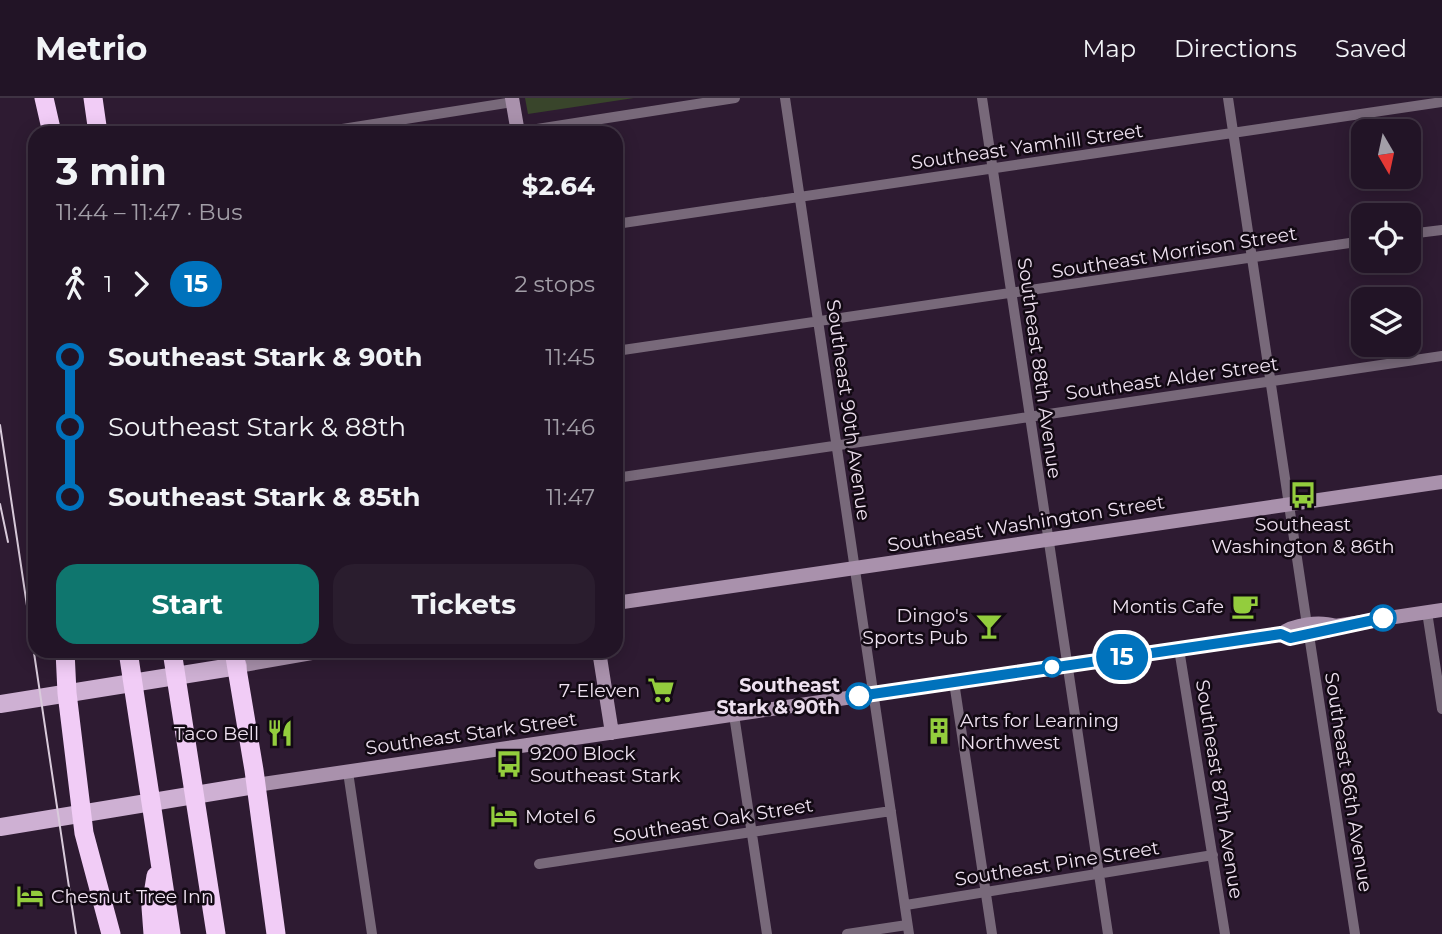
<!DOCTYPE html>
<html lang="en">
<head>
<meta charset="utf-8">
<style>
  :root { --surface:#221426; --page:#2a1d2e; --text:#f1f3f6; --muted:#a29ea7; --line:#3f3343; --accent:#0f766e }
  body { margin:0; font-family:Montserrat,sans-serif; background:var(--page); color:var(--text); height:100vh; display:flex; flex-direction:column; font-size:26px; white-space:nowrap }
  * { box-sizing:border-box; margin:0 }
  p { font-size:23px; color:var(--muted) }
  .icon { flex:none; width:38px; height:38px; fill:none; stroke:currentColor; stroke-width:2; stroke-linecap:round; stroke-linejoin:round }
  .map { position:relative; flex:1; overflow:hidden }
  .panel { position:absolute; left:28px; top:28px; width:595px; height:532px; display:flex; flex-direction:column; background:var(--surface); border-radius:21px; box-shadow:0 4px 18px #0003,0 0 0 2px var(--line) }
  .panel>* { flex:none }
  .badge { padding:0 14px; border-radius:23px; font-size:24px; line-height:46px }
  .needle { width:46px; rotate:171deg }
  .buttons { position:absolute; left:1351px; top:21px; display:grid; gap:14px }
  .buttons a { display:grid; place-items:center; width:70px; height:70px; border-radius:14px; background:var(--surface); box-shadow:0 4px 18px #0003,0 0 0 2px var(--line); font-size:35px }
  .map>.badge { position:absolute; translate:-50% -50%; box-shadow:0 0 0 4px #fff }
  .legs { display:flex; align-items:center; gap:10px; height:77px; padding:0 28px; font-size:23px }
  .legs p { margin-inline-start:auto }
  .summary { display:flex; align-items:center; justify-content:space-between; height:119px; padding:0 28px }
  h1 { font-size:38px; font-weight:700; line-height:52px }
  .action { display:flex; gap:14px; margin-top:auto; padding:14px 28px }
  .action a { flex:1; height:80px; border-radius:21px; background:var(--accent); color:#fff; font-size:28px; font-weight:700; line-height:80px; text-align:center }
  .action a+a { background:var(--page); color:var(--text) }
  ul { padding:0 28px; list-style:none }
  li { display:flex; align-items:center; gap:24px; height:70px; font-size:26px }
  li i { display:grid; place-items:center; width:10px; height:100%; margin:0 9px; background:currentColor }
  li i::after { content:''; width:18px; height:18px; margin:-9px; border:5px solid; border-radius:50%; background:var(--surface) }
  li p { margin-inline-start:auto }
  li:first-child i { background:linear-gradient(#0000 50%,currentColor 0) }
  li:last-child i { background:linear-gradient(currentColor 50%,#0000 0) }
  header { display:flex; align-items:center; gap:42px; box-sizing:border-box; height:98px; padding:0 35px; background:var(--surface); border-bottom:2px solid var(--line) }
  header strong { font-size:33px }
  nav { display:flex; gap:38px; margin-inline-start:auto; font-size:24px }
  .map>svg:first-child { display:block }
</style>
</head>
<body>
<header>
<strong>Metrio</strong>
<nav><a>Map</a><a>Directions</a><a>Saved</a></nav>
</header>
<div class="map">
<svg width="1442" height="836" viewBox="0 0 1442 836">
  <rect width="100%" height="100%" fill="#2e1b32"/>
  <path fill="#39452b" d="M 525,0 L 634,0 L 528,16 Z"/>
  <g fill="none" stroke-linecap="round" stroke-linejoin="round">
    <path stroke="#78697a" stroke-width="10" d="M 785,0 L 909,836
      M 982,0 L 1108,836
      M 1228,0 L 1307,527
      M 518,34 L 735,0
      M 317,35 L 513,4
      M 616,126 L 1442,4
      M 1409,136 L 1442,132
      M 616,253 L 1363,143
      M 616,380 L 1442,258
      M 1427,514 L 1442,611
      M 1309,537 L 1355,836
      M 1179,551 L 1225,836
      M 954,584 L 992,836
      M 734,617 L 767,836
      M 348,674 L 372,836
      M 539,766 L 891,713
      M 906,807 L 1213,757
      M 847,836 L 907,827"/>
    <path stroke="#a991ac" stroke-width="14" d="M 512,0 L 518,35
      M 616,505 L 1442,384
      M 1327,533 L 1335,528 L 1442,512
      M 599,553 L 612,635
      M 238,568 L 323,553
      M 256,687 L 1281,536 C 1294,526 1320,523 1335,528"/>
    <path stroke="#ceb0d3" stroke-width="18" d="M 0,606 L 238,568
      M 0,729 L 256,687"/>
    <path stroke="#f1ccf6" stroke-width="19" d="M 44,0 L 52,35
      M 93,0 L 98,35
      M 65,553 L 67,595 L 84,735 L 111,836
      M 128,553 L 171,836
      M 172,553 L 216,836
      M 234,553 L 254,672 L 276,836
      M 153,836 L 151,809 L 156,778"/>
    <path stroke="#d9cbdb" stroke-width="2" d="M 0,327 L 76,836
      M 0,406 L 8,444"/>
  </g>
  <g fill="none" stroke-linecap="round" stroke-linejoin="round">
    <defs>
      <path id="line-1" d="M 859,598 L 1281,536 L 1290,540 L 1383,520"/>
    </defs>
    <use href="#line-1" stroke="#fff" stroke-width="16"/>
    <use href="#line-1" stroke="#0072bc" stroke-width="10"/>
  </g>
  <defs>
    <symbol id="bus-bare" viewBox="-9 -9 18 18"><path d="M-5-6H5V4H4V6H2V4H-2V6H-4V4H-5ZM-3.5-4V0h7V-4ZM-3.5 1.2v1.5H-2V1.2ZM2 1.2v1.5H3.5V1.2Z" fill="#93cd3d" stroke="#120913" stroke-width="2.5" paint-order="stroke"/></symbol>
    <symbol id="cafe-bare" viewBox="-9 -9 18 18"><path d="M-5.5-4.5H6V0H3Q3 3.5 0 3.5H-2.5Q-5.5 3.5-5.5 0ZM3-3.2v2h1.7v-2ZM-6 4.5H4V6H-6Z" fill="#93cd3d" stroke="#120913" stroke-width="2.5" paint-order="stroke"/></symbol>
    <symbol id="bar-bare" viewBox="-9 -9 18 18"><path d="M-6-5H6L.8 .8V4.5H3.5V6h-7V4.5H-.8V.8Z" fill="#93cd3d" stroke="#120913" stroke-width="2.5" paint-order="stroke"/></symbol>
    <symbol id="supermarket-bare" viewBox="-9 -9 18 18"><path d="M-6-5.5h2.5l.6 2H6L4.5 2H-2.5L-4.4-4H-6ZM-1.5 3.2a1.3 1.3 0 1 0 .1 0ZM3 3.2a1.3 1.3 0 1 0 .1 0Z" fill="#93cd3d" stroke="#120913" stroke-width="2.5" paint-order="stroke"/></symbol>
    <symbol id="building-bare" viewBox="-9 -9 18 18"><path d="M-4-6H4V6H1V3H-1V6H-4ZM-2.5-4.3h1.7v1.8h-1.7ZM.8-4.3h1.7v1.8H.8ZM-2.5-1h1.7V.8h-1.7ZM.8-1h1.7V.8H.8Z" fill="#93cd3d" stroke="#120913" stroke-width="2.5" paint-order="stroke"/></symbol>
    <symbol id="restaurant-bare" viewBox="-9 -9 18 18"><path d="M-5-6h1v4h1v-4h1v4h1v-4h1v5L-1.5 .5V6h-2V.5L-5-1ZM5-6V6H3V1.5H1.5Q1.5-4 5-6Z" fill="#93cd3d" stroke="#120913" stroke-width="2.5" paint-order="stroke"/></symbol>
    <symbol id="hotel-bare" viewBox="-9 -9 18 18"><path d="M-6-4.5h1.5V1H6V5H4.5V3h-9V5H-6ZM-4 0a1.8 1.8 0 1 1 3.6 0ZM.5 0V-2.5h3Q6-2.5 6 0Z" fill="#93cd3d" stroke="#120913" stroke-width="2.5" paint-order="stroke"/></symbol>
  </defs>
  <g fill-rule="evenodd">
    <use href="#bus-bare" x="1284" y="378" width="38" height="38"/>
    <use href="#cafe-bare" x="1226" y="489" width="38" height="38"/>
    <use href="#bar-bare" x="970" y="509" width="38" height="38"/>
    <use href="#supermarket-bare" x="642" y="573" width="38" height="38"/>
    <use href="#building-bare" x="920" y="614" width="38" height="38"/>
    <use href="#restaurant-bare" x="261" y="616" width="38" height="38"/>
    <use href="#bus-bare" x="490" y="647" width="38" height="38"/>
    <use href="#hotel-bare" x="485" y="699" width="38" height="38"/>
    <use href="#hotel-bare" x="11" y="779" width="38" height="38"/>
  </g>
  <g fill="#fff" stroke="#0072bc" stroke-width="3.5">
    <circle cx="1383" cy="520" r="12"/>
    <circle cx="1052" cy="569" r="9"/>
    <circle cx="859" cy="598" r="12"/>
  </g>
  <g text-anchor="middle" stroke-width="5" stroke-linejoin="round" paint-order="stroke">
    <g font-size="19" fill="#eee1f0" stroke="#120913">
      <text transform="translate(1027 48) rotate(-8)" y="7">Southeast Yamhill Street</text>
      <text transform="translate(1174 154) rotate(-9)" y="7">Southeast Morrison Street</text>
      <text transform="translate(1040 270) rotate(82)" y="7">Southeast 88th Avenue</text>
      <text transform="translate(1172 280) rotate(-8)" y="7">Southeast Alder Street</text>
      <text transform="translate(849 312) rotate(82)" y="7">Southeast 90th Avenue</text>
      <text transform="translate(1026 425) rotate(-9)" y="7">Southeast Washington Street</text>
      <text transform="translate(471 635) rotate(-8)" y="7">Southeast Stark Street</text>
      <text transform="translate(1349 684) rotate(81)" y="7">Southeast 86th Avenue</text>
      <text transform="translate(1220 691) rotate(81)" y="7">Southeast 87th Avenue</text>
      <text transform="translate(713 722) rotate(-9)" y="7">Southeast Oak Street</text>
      <text transform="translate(1057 765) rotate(-9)" y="7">Southeast Pine Street</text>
    </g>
    <g font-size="19" fill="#eee1f0" stroke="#120913" text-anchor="end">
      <text x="1303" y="433" text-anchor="middle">Southeast<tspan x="1303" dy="22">Washington &amp; 86th</tspan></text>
      <text x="1224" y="515">Montis Cafe</text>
      <text x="968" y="524">Dingo's<tspan x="968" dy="22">Sports Pub</tspan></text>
      <text x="640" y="599">7-Eleven</text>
      <text x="960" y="629" text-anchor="start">Arts for Learning<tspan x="960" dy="22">Northwest</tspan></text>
      <text x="259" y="642">Taco Bell</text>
      <text x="530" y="662" text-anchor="start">9200 Block<tspan x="530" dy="22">Southeast Stark</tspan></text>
      <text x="525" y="725" text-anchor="start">Motel 6</text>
      <text x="51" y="805" text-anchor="start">Chesnut Tree Inn</text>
    </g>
    <g font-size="19" font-weight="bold" fill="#eee1f0" stroke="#120913" text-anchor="end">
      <text x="840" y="594">Southeast<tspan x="840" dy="22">Stark &amp; 90th</tspan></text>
    </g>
  </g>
</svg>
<div class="buttons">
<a><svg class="needle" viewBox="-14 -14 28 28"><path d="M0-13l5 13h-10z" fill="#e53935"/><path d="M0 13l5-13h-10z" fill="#a29ea7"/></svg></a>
<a><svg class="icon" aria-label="locate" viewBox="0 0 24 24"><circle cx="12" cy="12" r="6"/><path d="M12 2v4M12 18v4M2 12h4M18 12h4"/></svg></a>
<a><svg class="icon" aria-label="layers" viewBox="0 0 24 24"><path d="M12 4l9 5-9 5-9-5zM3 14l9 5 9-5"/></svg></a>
</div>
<b class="badge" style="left:1122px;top:559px;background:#0072bc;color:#fff">15</b>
<section class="panel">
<div class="summary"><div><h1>3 min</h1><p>11:44 – 11:47 · Bus</p></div><b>$2.64</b></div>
<div class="legs"><svg class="icon" aria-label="walk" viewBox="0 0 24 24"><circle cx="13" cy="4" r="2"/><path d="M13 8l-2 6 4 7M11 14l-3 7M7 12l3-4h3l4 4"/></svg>1<svg class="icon" aria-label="forward" viewBox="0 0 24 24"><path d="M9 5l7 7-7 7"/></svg><b class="badge" style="background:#0072bc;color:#fff">15</b><p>2 stops</p></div>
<ul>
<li><i style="color:#0072bc"></i><b>Southeast Stark &amp; 90th</b><p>11:45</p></li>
<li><i style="color:#0072bc"></i><span>Southeast Stark &amp; 88th</span><p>11:46</p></li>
<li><i style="color:#0072bc"></i><b>Southeast Stark &amp; 85th</b><p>11:47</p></li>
</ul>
<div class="action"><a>Start</a><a>Tickets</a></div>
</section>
</div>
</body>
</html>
